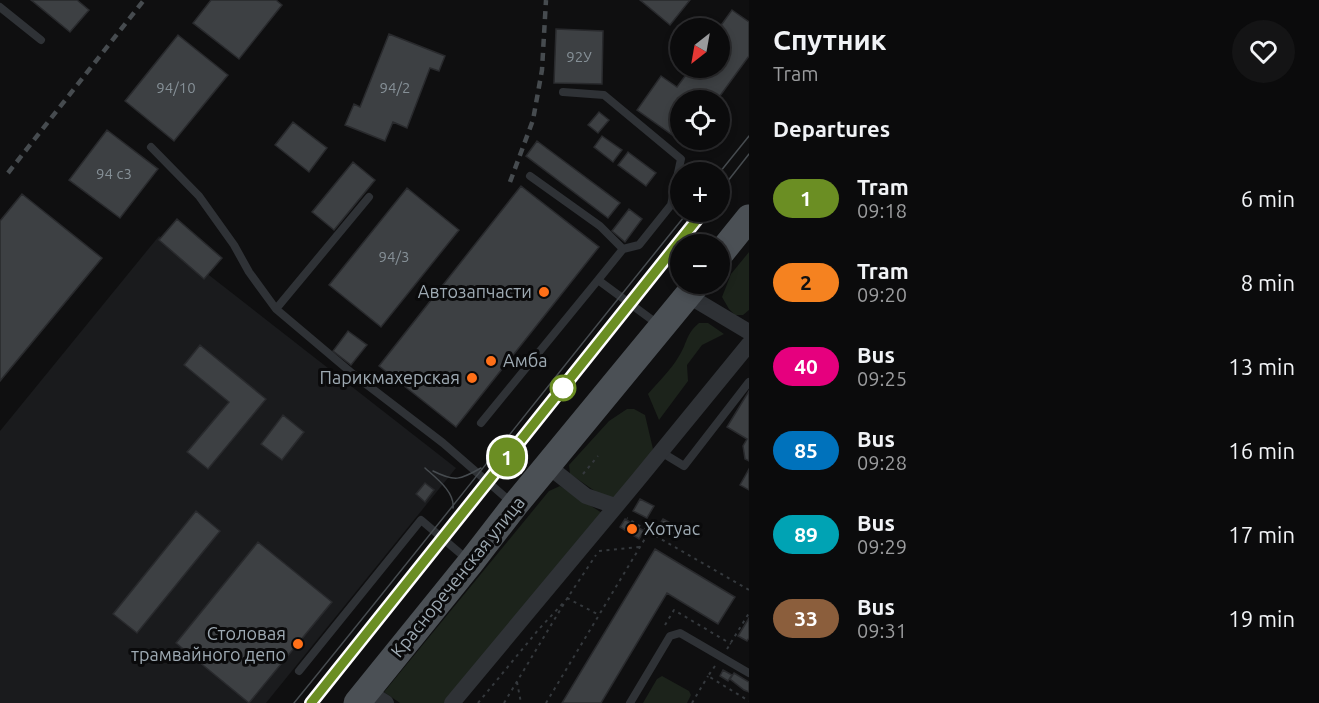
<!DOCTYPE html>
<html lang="en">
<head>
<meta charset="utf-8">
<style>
  :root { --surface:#0b0b0c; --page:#141415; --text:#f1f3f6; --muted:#9a9b9d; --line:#2b2b2d }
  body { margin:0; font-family:Ubuntu,sans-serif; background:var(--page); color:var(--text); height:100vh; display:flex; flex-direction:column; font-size:22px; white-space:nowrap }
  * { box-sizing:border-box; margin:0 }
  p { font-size:20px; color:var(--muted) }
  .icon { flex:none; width:33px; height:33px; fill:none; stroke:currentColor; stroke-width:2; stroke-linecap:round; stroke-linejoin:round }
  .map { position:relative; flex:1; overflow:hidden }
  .panel { display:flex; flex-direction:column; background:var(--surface); width:570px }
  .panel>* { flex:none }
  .badge { padding:0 12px; border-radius:20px; font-size:21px; line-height:39px }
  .needle { width:39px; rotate:211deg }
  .tools { position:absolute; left:670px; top:18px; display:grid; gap:12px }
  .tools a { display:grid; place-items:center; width:60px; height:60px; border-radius:50%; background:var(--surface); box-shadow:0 3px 9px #0003,0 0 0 2px var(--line); font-size:30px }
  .map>.badge { position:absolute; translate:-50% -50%; box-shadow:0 0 0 3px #fff }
  h2 { padding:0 24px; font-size:22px; line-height:54px }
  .round { display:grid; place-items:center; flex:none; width:63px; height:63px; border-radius:32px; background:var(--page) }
  .head { display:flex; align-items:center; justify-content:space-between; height:102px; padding:0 24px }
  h1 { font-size:28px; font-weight:600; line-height:45px }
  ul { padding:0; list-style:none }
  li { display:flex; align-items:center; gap:18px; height:84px; padding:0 24px }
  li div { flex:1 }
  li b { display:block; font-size:22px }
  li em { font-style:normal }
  li .badge { min-width:66px; font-weight:700; text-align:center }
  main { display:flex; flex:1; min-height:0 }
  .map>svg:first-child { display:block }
</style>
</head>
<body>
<main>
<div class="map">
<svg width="749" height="703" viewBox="0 0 749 703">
  <rect width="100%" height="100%" fill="#0f0f10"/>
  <path fill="#1a1b1d" d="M 159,236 L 456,468 L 266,703 L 0,703 L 0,431 Z"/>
  <path fill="#1c231b" d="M 749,252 L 749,310 L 743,315 L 735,315 L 729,309 L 722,297 L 731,274 Z
    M 699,323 L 708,323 L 724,334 L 702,345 L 687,365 L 688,381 L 659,420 L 648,394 C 658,382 671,370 679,356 C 688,342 685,335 699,323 Z
    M 627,409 L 634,409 L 645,415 L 653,449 L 650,456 L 616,499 L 608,500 L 570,474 L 569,465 L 609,421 Z
    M 560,486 L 602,513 L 449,703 L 400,703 L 384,692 L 549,491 Z
    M 662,676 L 689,691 L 691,695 L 687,703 L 643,703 L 657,679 Z"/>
  <path fill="#3d4043" stroke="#292a2d" stroke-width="1.5" d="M 31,0 L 77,0 L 89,10 L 70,32 Z
    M 211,0 L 276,0 L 282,5 L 239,59 L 193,23 Z
    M 640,0 L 690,0 L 670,25 Z
    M 732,10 L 749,22 L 749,56 L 717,100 L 681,100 L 681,140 L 689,140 L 685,144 L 637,110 L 661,76 L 677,87 L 691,68 L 720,68 L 719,28 Z
    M 556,29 L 603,31 L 602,84 L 554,83 Z
    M 389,34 L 445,56 L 439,71 L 430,68 L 407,128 L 393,122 L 385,141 L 345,125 L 354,104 L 360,107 Z
    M 178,35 L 228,75 L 174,141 L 125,101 Z
    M 599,112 L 609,120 L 598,133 L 588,125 Z
    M 293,122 L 327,148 L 309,172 L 275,145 Z
    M 107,130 L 158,169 L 120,218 L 69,180 Z
    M 602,136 L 622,150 L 613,162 L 594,147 Z
    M 537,141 L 620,203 L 608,218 L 526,156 Z
    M 628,152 L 656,173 L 646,186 L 618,165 Z
    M 353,162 L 375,180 L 334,230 L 312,212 Z
    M 521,186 L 599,247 L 456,427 L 379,366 Z
    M 407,188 L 459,230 L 381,327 L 329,285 Z
    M 22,194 L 102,258 L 0,381 L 0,221 Z
    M 629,209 L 642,219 L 625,242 L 612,231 Z
    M 177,219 L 222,258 L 204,279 L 159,240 Z
    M 348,331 L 367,345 L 351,365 L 333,351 Z
    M 200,345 L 266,399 L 208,469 L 187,452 L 229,402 L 184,365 Z
    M 749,391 L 749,461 L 745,459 L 743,446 L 747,439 L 727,427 Z
    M 283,415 L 304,432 L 282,460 L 261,444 Z
    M 749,469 L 749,490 L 740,485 Z
    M 425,483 L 434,490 L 425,502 L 416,494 Z
    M 640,499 L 654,506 L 647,518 L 633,511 Z
    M 196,511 L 220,531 L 137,633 L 113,614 Z
    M 625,519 L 644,531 L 639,539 L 620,527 Z
    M 663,519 L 678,527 L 672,537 L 657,529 Z
    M 258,542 L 332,602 L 249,703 L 176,643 Z
    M 655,549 L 735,597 L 718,624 L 667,593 L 601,703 L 562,703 Z
    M 749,618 L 749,638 L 747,641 L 738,636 Z
    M 723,670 L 732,675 L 728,681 L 720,676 Z
    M 734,673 L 749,682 L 749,692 L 744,690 L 730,679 Z"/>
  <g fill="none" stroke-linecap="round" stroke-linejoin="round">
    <path stroke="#35393d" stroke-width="2" stroke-dasharray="3 4.5" stroke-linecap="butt" d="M 583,474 L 598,456
      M 649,532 L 749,590
      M 599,551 L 640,547
      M 567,598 L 599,615
      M 665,625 L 674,610 L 731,644
      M 727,649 L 749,613
      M 715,666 L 708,676 L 749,701
      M 517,682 L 521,703
      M 478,703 L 539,629 L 564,602
      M 504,703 L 568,597 L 596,555
      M 546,703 L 649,532 L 627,518
      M 692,703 L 708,676"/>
    <path stroke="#2f3236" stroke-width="8" d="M 0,7 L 41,40
      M 563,92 L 604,95 L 681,159 L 671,205 L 639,245 L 623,249
      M 151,147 L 199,196 L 234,245 L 249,272 L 276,309
      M 530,176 L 600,226 L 623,249 L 598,280
      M 369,197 L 276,309 L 353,374 L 443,443 L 512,503
      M 481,423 L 598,280 L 659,325
      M 661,452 L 684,466 L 749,382
      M 299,671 L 421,520 L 468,560
      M 630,703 L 670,636 L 680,633 L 749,673"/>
    <path stroke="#2f3236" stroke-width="16" d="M 687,295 L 749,332
      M 548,466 L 586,496 L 615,506
      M 367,691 L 386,703
      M 452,703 L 637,481 L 749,344"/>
    <path stroke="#4b5055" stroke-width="27" d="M 720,254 L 749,218
      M 357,703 L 471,562 L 515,505 L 697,284"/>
    <path stroke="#464b4f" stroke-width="1.5" d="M 720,172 L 749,136
      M 720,191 L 749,154
      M 425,468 C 436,478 455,492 453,508
      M 433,471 C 455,482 460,480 481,468
      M 294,703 C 427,540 556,375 688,212
      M 311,703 L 703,212"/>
    <path stroke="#464b4f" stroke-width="4.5" stroke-dasharray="8 6" stroke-linecap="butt" d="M 8,173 L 144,0
      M 510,182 L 533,120 L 542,70 L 546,0"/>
  </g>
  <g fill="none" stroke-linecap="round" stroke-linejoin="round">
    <defs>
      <path id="line" d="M 311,703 L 703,212"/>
    </defs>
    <use href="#line" stroke="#fff" stroke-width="14"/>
    <use href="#line" stroke="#6b8e23" stroke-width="9"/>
  </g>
  <g fill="#ff7018" stroke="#0a0a0b" stroke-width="2">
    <circle cx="544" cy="292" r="6"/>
    <circle cx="491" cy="361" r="6"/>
    <circle cx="472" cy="378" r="6"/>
    <circle cx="632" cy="529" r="6"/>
    <circle cx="298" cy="644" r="6"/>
  </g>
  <circle fill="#fff" stroke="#6b8e23" stroke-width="3" cx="563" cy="388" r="12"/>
  <g text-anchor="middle" stroke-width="6" stroke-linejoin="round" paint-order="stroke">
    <g font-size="15" fill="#869097">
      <text x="579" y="62">92У</text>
      <text x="176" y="93">94/10</text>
      <text x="395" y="93">94/2</text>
      <text x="114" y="179">94 с3</text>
      <text x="394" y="262">94/3</text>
    </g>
    <g font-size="18" fill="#9eaab3" stroke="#0a0a0b" text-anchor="end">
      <text x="532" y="298">Автозапчасти</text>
      <text x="503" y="367" text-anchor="start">Амба</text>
      <text x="460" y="384">Парикмахерская</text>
      <text x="644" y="535" text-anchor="start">Хотуас</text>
      <text x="286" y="640">Столовая<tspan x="286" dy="21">трамвайного депо</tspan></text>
    </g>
    <g font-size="18" fill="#9eaab3" stroke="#0a0a0b">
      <text transform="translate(458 577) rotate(-51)" y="6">Краснореченская улица</text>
    </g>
  </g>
</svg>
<div class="tools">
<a><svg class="needle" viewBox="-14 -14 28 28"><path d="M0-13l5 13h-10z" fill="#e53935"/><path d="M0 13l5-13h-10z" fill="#9a9b9d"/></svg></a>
<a><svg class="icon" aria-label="locate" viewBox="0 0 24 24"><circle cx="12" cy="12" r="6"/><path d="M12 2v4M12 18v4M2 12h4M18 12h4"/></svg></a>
<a>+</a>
<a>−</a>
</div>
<b class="badge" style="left:507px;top:457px;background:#6b8e23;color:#fff">1</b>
</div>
<section class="panel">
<div class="head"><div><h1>Спутник</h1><p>Tram</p></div><a class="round"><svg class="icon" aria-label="heart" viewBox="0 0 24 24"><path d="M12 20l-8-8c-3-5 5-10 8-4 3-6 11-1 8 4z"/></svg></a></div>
<h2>Departures</h2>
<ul>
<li><span class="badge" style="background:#6b8e23;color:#fff">1</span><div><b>Tram</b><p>09:18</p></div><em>6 min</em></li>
<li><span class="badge" style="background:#f58220;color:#111">2</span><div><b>Tram</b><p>09:20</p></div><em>8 min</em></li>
<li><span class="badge" style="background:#e6007e;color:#fff">40</span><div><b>Bus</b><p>09:25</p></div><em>13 min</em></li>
<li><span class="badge" style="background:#0072bc;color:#fff">85</span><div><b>Bus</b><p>09:28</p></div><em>16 min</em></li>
<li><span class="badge" style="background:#00a3b4;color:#fff">89</span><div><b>Bus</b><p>09:29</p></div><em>17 min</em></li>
<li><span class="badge" style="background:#8b5e3c;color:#fff">33</span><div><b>Bus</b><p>09:31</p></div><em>19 min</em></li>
</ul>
</section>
</main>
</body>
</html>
